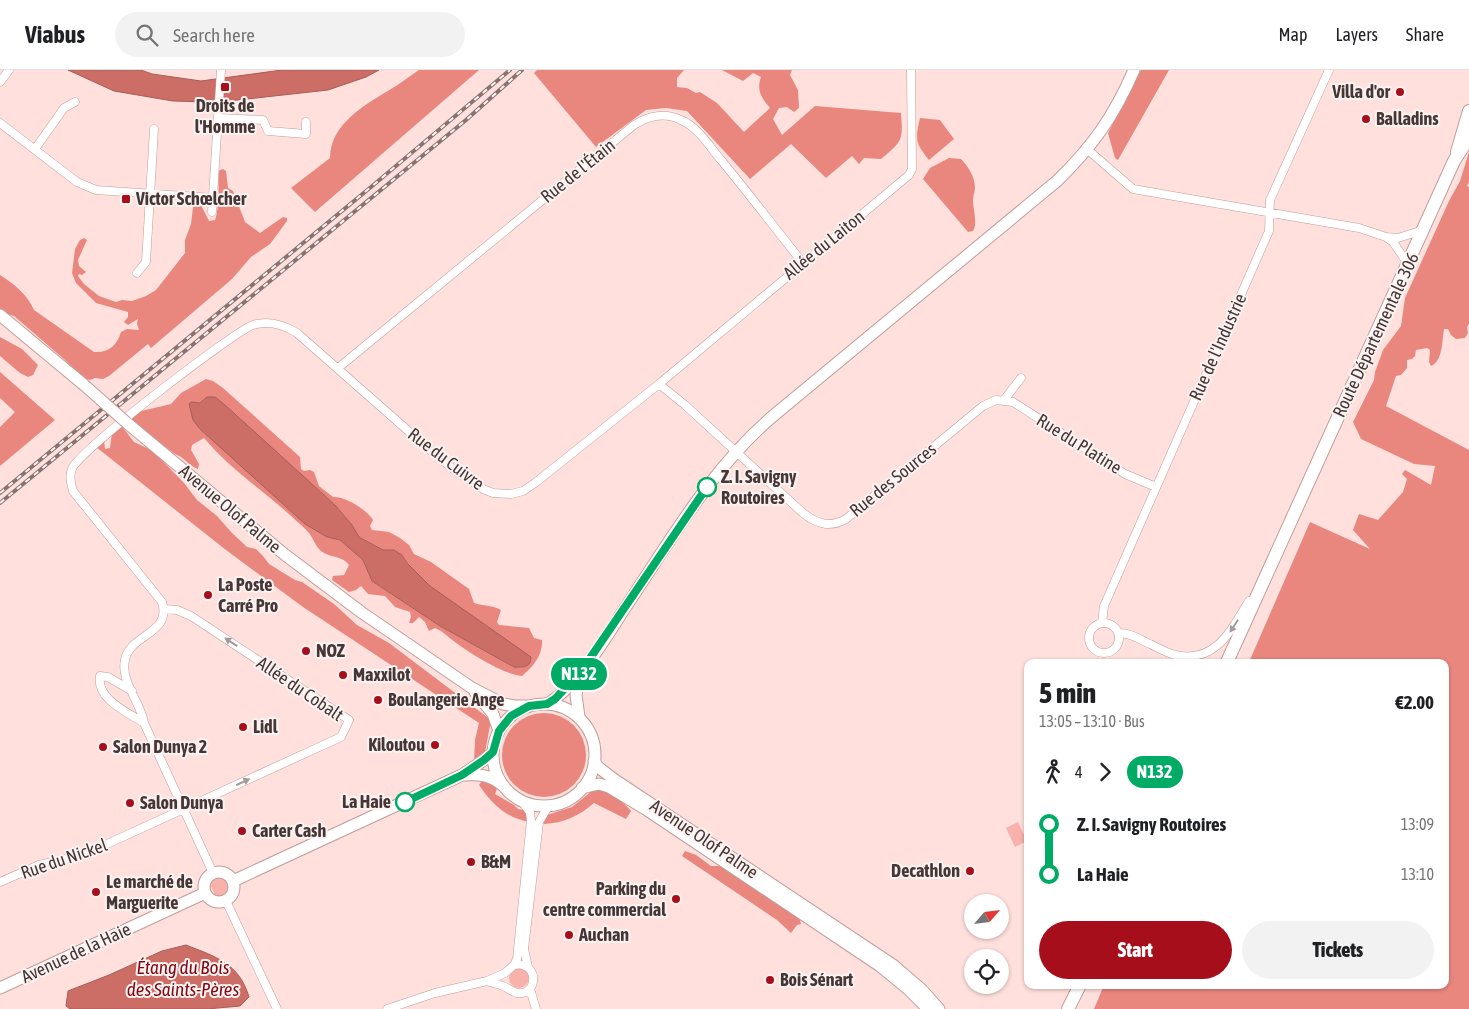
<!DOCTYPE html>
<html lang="en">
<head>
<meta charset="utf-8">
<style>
  :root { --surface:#fff; --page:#f2f2f2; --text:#202124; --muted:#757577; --line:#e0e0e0; --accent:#a60e1b }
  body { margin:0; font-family:"Asap Condensed",sans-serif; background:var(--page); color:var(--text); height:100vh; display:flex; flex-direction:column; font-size:19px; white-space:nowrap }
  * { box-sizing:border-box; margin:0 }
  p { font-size:16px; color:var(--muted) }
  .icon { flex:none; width:28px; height:28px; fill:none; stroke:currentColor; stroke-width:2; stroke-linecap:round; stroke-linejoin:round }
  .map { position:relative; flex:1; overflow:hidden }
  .panel { position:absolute; left:1024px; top:589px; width:425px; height:330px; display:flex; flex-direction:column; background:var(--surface); border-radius:10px; box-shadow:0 1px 4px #0004 }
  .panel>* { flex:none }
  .badge { padding:0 10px; border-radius:16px; font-size:18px; line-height:32px }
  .needle { width:32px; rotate:62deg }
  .buttons { position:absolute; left:964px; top:824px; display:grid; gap:10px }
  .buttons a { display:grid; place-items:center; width:45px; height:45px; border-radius:50%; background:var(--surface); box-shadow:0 1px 4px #0004; font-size:25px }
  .map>.badge { position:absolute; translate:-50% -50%; box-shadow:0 0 0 2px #fff }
  .legs { display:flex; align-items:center; gap:8px; height:55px; padding:0 15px; font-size:16px }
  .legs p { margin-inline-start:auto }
  .headline { display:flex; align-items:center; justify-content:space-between; height:85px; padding:0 15px }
  h1 { font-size:28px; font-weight:800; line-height:38px }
  .primary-button { display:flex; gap:10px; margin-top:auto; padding:10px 15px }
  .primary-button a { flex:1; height:58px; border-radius:30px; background:var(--accent); color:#fff; font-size:20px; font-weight:800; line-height:58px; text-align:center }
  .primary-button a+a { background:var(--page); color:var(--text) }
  ul { padding:0 15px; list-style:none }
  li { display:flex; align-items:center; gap:18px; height:50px; font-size:19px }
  li i { display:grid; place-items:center; width:8px; height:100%; margin:0 6px; background:currentColor }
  li i::after { content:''; width:12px; height:12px; margin:-6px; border:4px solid; border-radius:50%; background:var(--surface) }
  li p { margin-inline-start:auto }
  li:first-child i { background:linear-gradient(#0000 50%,currentColor 0) }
  li:last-child i { background:linear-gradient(currentColor 50%,#0000 0) }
  header { display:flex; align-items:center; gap:30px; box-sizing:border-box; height:70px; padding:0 25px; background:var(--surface); border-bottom:1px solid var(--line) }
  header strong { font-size:24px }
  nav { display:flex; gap:28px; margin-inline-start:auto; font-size:18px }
  .search { width:350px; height:45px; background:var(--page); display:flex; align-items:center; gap:12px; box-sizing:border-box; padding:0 18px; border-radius:28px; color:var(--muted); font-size:19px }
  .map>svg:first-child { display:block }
</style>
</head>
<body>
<header>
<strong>Viabus</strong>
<div class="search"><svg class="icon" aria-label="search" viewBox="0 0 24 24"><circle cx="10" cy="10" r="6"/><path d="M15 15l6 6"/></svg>Search here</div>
<nav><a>Map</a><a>Layers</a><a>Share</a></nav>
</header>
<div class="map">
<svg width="1469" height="939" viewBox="0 0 1469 939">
  <rect width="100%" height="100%" fill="#ffe0dc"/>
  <path fill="#f8b2ab" d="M 1018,752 L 1027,771 L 1015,777 L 1006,758 Z
    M 218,806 L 227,810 L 230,816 L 226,825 L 220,828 L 211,825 L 214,823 L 211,817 L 208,818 L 211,809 Z
    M509 908a10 10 0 1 1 20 0a10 10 0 1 1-20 0Z"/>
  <path fill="#e9877f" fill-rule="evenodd" d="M 419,0 L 479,0 L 315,142 L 291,118 L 330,88 C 330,52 370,32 396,16 C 404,11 411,5 419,0 Z
    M 537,0 L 684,0 L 677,8 L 677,17 L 687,18 L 696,23 L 700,22 L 717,33 L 744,62 L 770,38 C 762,28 756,21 761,7 L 753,3 L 743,11 L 722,0 L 792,0 L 790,5 L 798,20 L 799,38 L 794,42 L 787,37 L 779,38 L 773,49 L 782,65 L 815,36 L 901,43 C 903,70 903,71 881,89 L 864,88 L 859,94 L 852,86 L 826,108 L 791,74 L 750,109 L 687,41 L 666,38 L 646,40 L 596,77 L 534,3 Z
    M 1141,0 L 1169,0 L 1118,90 L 1115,88 L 1108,63 Z
    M 920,48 L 940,50 L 954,69 L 929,90 C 915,73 915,69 920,48 Z
    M 1469,82 L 1469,112 L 1467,116 L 1469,117 L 1469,254 L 1467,257 L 1468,263 L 1465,268 L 1456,269 L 1451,265 L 1448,259 L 1444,259 C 1442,270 1443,291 1431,296 L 1429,292 L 1430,280 L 1427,278 L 1416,280 L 1415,286 L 1412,289 L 1407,290 L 1407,298 L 1401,305 L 1396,306 L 1386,336 L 1469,380 L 1469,939 L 1094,939 L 1104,915 L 1445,915 L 1445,592 L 1249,592 L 1310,452 L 1370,479 L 1353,460 L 1359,444 L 1378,450 L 1403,422 L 1407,409 L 1402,404 L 1405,400 L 1431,415 L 1435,396 L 1414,394 L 1361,369 L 1353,352 L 1374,310 L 1375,302 L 1383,280 L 1401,256 L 1405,228 L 1449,131 L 1460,111 Z
    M 949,88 L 961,89 C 968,96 975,107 975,118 C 975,121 973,126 973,130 C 973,140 978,153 973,161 L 968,162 L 923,109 L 930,98 Z
    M 223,99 L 226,101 L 228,118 L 233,121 L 245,152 L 260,163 L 283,147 L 287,148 L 287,151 L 270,174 L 251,187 L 232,209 L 151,278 L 148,274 L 109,306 L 103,309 L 95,308 L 90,310 L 82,308 L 65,290 L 14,246 L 4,243 L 0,239 L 0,205 C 14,214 27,224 34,240 L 94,282 C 109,283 117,275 121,262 L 127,259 L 139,260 L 137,254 L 138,249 L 128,255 L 124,252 L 128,247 L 128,242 L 96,233 L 76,213 L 72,203 L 75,179 L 80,170 L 84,168 L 87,170 L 78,190 L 79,196 L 86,202 L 82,205 L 79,204 L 78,206 L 84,214 L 99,226 L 116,232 L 122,230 L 132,231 L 146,226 L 156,220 L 185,183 L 185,170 L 191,154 L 193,137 L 196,132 L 201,135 L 209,151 L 215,150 C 219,141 219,112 218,101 Z
    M 0,267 L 22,279 L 38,295 L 33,305 L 28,307 L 20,303 L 0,286 Z
    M 0,302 L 55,350 L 0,396 L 0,357 L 15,342 L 0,328 Z
    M 206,309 L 213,311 L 223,318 L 300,387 L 301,399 L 304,401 L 310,400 L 314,402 L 319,416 L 333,427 C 345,426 367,440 373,450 L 370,456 L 372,460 L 389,462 L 400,468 L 409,475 L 414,484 L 431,492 L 469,519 L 474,533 C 483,536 493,535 501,540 L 497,552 L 499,555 L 529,558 L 534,568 L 542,570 C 543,585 533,597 522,606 C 498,603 460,577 441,561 L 435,558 L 429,561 L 425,552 L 419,547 L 413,553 L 409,553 L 411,547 L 410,542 L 395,537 L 385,526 L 368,524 L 361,516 L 356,520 L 349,522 L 332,510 L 333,506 L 344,505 L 349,495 C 342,485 328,488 320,480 C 315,475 313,468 309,463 C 304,457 296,451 290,445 C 261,419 229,398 204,368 L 192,375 L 191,380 L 199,394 L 198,399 C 187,395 186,388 175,384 L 129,349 L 137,342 L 171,334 L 181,323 ZM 215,327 L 335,435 L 352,455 L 359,467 L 383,480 L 394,480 L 402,485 L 407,493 L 430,516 L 523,598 L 514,597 L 440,556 L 372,511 L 363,490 L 340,470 L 327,467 L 200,359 L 191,332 L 200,333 Z
    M 121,355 L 134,372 L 153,381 L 184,413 L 197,430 L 217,446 L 232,463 L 247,477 L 256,479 L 263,486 L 269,494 L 295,510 L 302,512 L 334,534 L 357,555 L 389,573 L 491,650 L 484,688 L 474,692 L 475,670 L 479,653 L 303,537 L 226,480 L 96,377 L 104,370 L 105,379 L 110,378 L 112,363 Z
    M502 685a42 42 0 1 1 84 0a42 42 0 1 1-84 0Z
    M 483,709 L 494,714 L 497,719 L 495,724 L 514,735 L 518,739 L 529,741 L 530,752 C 507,749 491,733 479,715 Z
    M 603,718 C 613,725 623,731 631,741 L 626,749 L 594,733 C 579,746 564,753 544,754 L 542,751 L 547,745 L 572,737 L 592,721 Z
    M 685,781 L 696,785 L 711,796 L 720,796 L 758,817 L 800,850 L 801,854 L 797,855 L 791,863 L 777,850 L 682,786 Z"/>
  <path fill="#cc6e66" stroke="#a45e58" d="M 68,0 L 141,0 L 152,4 L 201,11 L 282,0 L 379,0 L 366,7 L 328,20 L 238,30 L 206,32 L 173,31 L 114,21 Z
    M 207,327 L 215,327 L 225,335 L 335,435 L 352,455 L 359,467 L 383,480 L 394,480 L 402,485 L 407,493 L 430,516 L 531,587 C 531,597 523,598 514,597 L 440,556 L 372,511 L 363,490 L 340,470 L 327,467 L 305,454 L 200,359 L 193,350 L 189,334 L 191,332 L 200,333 Z
    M 186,875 C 216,887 239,893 249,927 L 240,936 L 207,939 L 70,939 L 66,936 L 68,921 L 109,905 L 162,881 Z"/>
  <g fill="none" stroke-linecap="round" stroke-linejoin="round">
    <defs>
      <path id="street" d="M 0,12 L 9,0
        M 219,48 L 263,50 L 268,61 L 306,64 L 306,52
        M 0,53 L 77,112 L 96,120 L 214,128
        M 35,79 L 64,38 L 75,32
        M 1088,80 L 1133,119 L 1359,158 L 1386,167
        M 212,142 L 221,0
        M 1408,194 L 1393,172 L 1386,167 L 1398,168 L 1423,160
        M 137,203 L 146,192 L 154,59
        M 338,298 L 634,55 C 648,46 665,42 681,50 C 698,57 709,76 721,90 C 749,124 775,158 802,192
        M 659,314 L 685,335 L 803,443 C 817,454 830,458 846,449 L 983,336 L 996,330 L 1013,332 L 1125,404 L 1156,417
        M 1004,330 L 1021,308
        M 1102,553 L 1104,536 L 1269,161 L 1270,130 L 1329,0
        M1089 568a15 15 0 1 1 30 0a15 15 0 1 1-30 0Z
        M 1118,563 C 1129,562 1141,570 1150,574 C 1158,578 1167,583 1175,585 C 1216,594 1231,560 1249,531
        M 132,621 L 108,607 L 100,606 C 96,629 127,642 144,653
        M 213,803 L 144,653 C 141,632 120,612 125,590 C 130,563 172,565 162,532 L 73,421 C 71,413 69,406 72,399 C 77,382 233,262 253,255 C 269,250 284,255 297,263 L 430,380 L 457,402 L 483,419 L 493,423 L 511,424 L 523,421 L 535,413 L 659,314 L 909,105 L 912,99 L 911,0
        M 0,812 L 39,795 L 83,785 L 341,667 L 349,650 L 191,546 L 177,540 L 164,539
        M 226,831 L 277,939
        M 514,895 L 517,889 L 531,751 L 530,742 L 520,729
        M 528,897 L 524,879 L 539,752 L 549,735
        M 530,919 L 536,939
        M 387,939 L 435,923 L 487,911 L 505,903 L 514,895 C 530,892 538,906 530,919 C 518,928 514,921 503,916 C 498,914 492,913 487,911"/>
      <path id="secondary" d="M 0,245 L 83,314
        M 127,353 L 284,484 L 361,542 L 472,618 L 503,634 L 515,636 L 529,636
        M 475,622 L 493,644 L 499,661
        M 547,634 C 577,617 606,567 625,538 C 670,471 711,399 773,346 L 1057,111 C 1093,76 1114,46 1134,0
        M493 685a51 51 0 1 1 102 0a51 51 0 1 1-102 0Z
        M 579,647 L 576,625 L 580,605
        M 594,691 L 598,697 L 615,710 L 893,895 L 922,920 L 939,939
        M 464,705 C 479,704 491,705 502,715
        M 582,718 L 599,714 L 609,717 L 647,740 L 880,896 L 908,919 L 928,939
        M204 817a15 15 0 1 1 30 0a15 15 0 1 1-30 0Z
        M 233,811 L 462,705 L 484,690 L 493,682
        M 0,918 L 205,823"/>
      <path id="primary" d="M 1457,82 L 1469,41
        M 1227,592 L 1454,91 L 1469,68
        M 1068,939 L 1080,915"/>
    </defs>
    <use href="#street" stroke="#c19d99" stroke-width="9"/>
    <use href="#secondary" stroke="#c19d99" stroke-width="13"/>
    <use href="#primary" stroke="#c19d99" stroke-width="14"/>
    <use href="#street" stroke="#fff" stroke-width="8"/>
    <use href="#secondary" stroke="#fff" stroke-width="11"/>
    <use href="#primary" stroke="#fff" stroke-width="12"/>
    <defs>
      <path id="rail" d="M 0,423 L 371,117 L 510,0
        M 0,433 L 466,50 L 522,0"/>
    </defs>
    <use href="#rail" stroke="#887371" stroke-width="4"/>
    <use href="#rail" stroke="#fbf3f2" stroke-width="2" stroke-dasharray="5.5" stroke-linecap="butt"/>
    <defs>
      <path id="secondary-bridge" d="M 83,314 L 127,353"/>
    </defs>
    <use href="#secondary-bridge" stroke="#c19d99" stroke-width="13" stroke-linecap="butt"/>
    <use href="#secondary-bridge" stroke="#fff" stroke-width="11"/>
  </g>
  <defs><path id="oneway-solid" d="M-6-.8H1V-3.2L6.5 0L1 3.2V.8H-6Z" transform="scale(1.25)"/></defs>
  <g fill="#a29b9a">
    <use href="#oneway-solid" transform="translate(1234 556) rotate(123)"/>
    <use href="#oneway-solid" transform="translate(231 572) rotate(-147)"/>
    <use href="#oneway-solid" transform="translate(243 712) rotate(-25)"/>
  </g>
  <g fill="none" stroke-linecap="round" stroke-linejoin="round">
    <defs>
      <path id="line-1" d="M 405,732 L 462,705 L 484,690 L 493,682 L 499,661 L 511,646 L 529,636 L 547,634 L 555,629 L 582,600 L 707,417"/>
    </defs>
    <use href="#line-1" stroke="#fff" stroke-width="11"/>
    <use href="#line-1" stroke="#00ab66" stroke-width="8"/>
  </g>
  <g fill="#a60e1b" stroke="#fbf3f2" stroke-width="2">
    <rect x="220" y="12" width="10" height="10" rx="2.5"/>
    <circle cx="1400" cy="22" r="5"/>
    <circle cx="1366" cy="49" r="5"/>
    <rect x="121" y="124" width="10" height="10" rx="2.5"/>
    <circle cx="208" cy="525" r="5"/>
    <circle cx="306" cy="581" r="5"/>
    <circle cx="343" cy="605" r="5"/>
    <circle cx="378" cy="630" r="5"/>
    <circle cx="243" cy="657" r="5"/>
    <circle cx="435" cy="675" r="5"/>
    <circle cx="103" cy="677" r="5"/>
    <circle cx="130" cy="733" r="5"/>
    <circle cx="242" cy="761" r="5"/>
    <circle cx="471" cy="792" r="5"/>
    <circle cx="970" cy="801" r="5"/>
    <circle cx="96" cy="822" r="5"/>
    <circle cx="676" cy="829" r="5"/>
    <circle cx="569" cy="865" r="5"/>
    <circle cx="770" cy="910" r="5"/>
  </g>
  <g fill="#fff" stroke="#00ab66" stroke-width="2.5">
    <circle cx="707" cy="417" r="9"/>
    <circle cx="405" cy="732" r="9"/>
  </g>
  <g text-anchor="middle" stroke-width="4" stroke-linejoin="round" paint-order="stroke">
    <g font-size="18" font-weight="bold" fill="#463736" stroke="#fbf3f2" text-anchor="start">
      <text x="1390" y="28" text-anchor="end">Villa d'or</text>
      <text x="225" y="42" text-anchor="middle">Droits de<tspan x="225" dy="21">l'Homme</tspan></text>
      <text x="1376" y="55">Balladins</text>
      <text x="136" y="135">Victor Schœlcher</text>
      <text x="218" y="521">La Poste<tspan x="218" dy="21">Carré Pro</tspan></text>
      <text x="316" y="587">NOZ</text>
      <text x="353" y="611">Maxxilot</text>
      <text x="388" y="636">Boulangerie Ange</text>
      <text x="253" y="663">Lidl</text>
      <text x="425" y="681" text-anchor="end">Kiloutou</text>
      <text x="113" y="683">Salon Dunya 2</text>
      <text x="140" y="739">Salon Dunya</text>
      <text x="252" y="767">Carter Cash</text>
      <text x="481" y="798">B&amp;M</text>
      <text x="960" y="807" text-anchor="end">Decathlon</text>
      <text x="106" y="818">Le marché de<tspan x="106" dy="21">Marguerite</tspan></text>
      <text x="666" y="825" text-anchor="end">Parking du<tspan x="666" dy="21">centre commercial</tspan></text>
      <text x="579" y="871">Auchan</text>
      <text x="780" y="916">Bois Sénart</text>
    </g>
    <g font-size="18" fill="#463736" stroke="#fbf3f2">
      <text transform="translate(578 101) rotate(-39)" y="6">Rue de l'Étain</text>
      <text transform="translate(824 175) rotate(-39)" y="6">Allée du Laiton</text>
      <text transform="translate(1376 265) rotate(-65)" y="6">Route Départementale 306</text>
      <text transform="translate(1218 277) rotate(-66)" y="6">Rue de l'Industrie</text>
      <text transform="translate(1079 374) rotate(32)" y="6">Rue du Platine</text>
      <text transform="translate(446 389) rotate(37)" y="6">Rue du Cuivre</text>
      <text transform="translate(893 410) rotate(-39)" y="6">Rue des Sources</text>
      <text transform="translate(230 439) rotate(40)" y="6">Avenue Olof Palme</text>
      <text transform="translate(300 619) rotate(34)" y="6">Allée du Cobalt</text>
      <text transform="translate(704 769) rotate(34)" y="6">Avenue Olof Palme</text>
      <text transform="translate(64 789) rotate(-19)" y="6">Rue du Nickel</text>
      <text transform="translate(76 883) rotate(-25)" y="6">Avenue de la Haie</text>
    </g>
    <g font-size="18" font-weight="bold" fill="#463736" stroke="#fbf3f2" text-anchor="start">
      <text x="721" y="413">Z. I. Savigny<tspan x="721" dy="21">Routoires</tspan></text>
      <text x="391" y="738" text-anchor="end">La Haie</text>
    </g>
    <g font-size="19" font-style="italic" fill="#820813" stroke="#fbf3f2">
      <text x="183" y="904">Étang du Bois<tspan x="183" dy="22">des Saints-Pères</tspan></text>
    </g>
  </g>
</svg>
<div class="buttons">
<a><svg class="needle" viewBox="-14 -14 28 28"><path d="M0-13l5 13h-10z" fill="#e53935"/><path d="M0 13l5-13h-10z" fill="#757577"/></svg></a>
<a><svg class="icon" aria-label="locate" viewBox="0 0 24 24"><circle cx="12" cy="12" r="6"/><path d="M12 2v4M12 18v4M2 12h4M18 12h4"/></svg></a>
</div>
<b class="badge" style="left:579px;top:604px;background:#00ab66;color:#fff">N132</b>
<section class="panel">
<div class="headline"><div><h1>5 min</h1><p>13:05 – 13:10 · Bus</p></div><b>€2.00</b></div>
<div class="legs"><svg class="icon" aria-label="walk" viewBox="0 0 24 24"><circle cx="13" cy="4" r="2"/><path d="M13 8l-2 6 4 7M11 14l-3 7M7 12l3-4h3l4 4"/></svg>4<svg class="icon" aria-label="forward" viewBox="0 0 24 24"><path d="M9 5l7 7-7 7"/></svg><b class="badge" style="background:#00ab66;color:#fff">N132</b></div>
<ul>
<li><i style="color:#00ab66"></i><b>Z. I. Savigny Routoires</b><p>13:09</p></li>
<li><i style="color:#00ab66"></i><b>La Haie</b><p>13:10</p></li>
</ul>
<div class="primary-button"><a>Start</a><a>Tickets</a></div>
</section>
</div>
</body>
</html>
